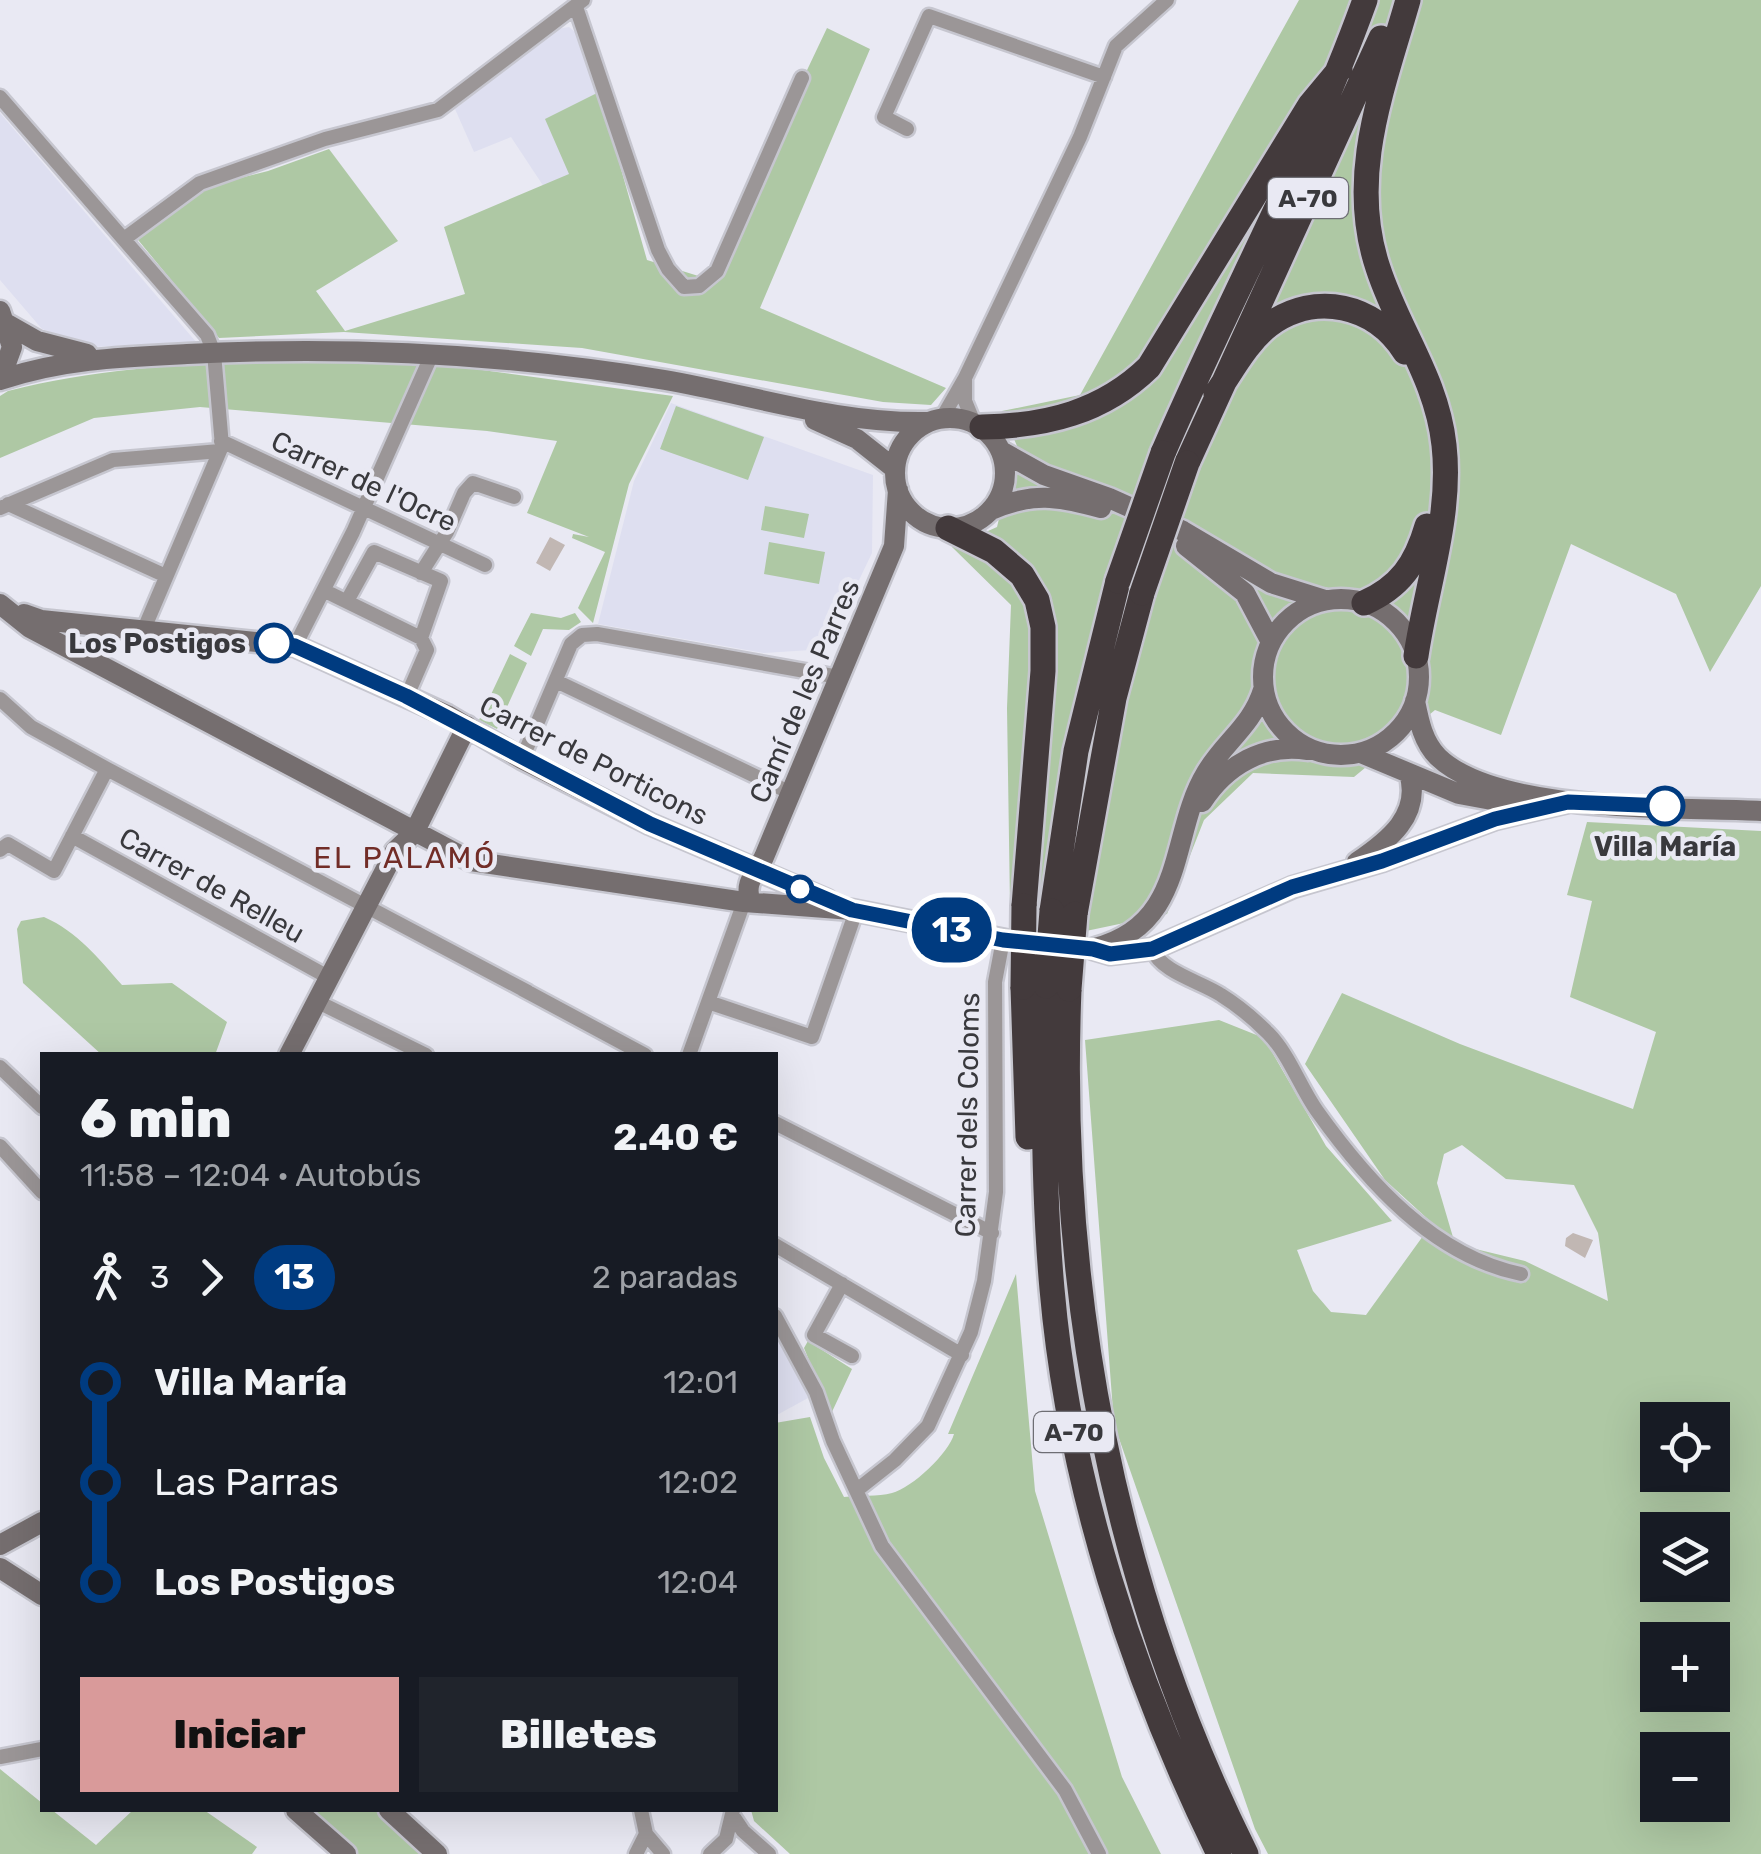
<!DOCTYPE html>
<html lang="es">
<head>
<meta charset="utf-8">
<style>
  :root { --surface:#171b24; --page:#20242c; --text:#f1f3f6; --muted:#9ea1a6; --accent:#d99a9a }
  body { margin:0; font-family:Rubik,sans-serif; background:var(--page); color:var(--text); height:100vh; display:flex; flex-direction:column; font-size:38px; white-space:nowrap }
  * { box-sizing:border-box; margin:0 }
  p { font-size:32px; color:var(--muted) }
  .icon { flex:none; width:55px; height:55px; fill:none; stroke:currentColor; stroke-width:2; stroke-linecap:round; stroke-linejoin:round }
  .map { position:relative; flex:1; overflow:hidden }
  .panel { position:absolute; left:40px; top:1052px; width:738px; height:760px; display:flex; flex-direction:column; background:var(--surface); border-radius:0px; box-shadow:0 10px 40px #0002 }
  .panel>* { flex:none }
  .badge { padding:0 20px; border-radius:32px; font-size:35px; line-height:65px }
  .controls { position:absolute; left:1640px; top:1402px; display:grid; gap:20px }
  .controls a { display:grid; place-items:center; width:90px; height:90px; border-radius:0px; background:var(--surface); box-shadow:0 10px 40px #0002; font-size:50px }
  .map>.badge { position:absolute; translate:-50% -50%; box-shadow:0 0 0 5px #fff }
  .legs { display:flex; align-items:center; gap:15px; height:110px; padding:0 40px; font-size:32px }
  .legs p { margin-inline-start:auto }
  .headline { display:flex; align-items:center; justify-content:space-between; height:170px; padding:0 40px }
  h1 { font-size:55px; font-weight:800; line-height:75px }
  .primary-button { display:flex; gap:20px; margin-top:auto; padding:20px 40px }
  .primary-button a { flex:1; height:115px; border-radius:0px; background:var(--accent); color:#111; font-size:40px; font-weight:800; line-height:115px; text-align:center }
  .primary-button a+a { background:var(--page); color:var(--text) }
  ul { padding:0 40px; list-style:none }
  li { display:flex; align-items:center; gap:35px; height:100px; font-size:38px }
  li i { display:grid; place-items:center; width:15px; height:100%; margin:0 12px; background:currentColor }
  li i::after { content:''; width:25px; height:25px; margin:-12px; border:8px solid; border-radius:50%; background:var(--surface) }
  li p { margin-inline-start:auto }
  li:first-child i { background:linear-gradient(#0000 50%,currentColor 0) }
  li:last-child i { background:linear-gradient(currentColor 50%,#0000 0) }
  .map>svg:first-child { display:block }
</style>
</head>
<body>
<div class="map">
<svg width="1761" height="1854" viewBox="0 0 1761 1854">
  <rect width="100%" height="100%" fill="#e9e9f3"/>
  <path fill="#dedff0" d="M 569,27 L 580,36 L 599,92 L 570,174 L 544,187 L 511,137 L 474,152 L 455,109 L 557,29 Z
    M 0,113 L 197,343 L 91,347 L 42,329 L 0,280 Z
    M 671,403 L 873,475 L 872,553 L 826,649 L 764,653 L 598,624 L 634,481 Z
    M 775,1334 L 810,1397 L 775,1416 Z"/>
  <path fill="#aec8a4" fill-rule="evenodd" d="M 1299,0 L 1761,0 L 1761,586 L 1710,672 L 1676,594 L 1571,544 L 1501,735 L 1435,710 L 1354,777 L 1253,773 L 1204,820 L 1167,914 L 1086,931 L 1010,905 L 1007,708 L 1011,605 L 952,547 L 997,527 L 1017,446 L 1002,411 L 1080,395 Z
    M 827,28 L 870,49 L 760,308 L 946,388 L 931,405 L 883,402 L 582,348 L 344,332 L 219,338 L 134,235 L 200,188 L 268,171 L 329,149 L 398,241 L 316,291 L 345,331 L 465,294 L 444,227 L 569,174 L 545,119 L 599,92 L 647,260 L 708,279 Z
    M 314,361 L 460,367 L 673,396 L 629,484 L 593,623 L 578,608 L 605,552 L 572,538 L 573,534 L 589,537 L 527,513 L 557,441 L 487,431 L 200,407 L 94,418 L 0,458 L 0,396 L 8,391 C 109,365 210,363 314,361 Z
    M 676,406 L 764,437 L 748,480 L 660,449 Z
    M 765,506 L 809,514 L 804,538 L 761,530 Z
    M 769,542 L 825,552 L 819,584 L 764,574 Z
    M 531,613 L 561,618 L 575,613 L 581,622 L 569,630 L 543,629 L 531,656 L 514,646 Z
    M 510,654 L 527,663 L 497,729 L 479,720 Z
    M 1587,822 L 1761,831 L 1761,1854 L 1268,1854 L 1255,1829 L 1114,1424 L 1085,1040 L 1219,1020 L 1264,1038 L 1326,1146 L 1392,1221 L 1297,1250 L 1313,1291 L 1331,1312 L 1366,1315 L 1423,1236 L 1454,1243 L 1385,1180 L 1305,1064 L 1342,993 L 1460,1044 L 1633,1109 L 1656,1032 L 1570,997 L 1592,901 L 1567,895 ZM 1462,1145 L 1506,1179 L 1574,1185 L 1598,1233 L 1608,1301 L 1525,1261 L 1455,1244 L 1437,1183 L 1444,1154 ZM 1658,1420 L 1712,1420 L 1712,1475 L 1658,1475 ZM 1658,1530 L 1712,1530 L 1712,1585 L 1658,1585 ZM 1658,1640 L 1712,1640 L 1712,1695 L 1658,1695 ZM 1658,1750 L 1712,1750 L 1712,1805 L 1658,1805 Z
    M 44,917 C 78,932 98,958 122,985 L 172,983 L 227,1022 L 215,1055 L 102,1055 L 23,983 L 17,929 L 21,921 Z
    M 1016,1274 L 1035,1491 L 1122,1777 L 1161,1854 L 790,1854 L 754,1821 L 751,1810 L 775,1810 L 775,1423 L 810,1417 L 824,1458 L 844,1497 C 859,1495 878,1497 892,1493 C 912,1488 949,1453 954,1434 L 948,1434 Z
    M 808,1341 L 852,1369 L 831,1414 L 804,1348 Z
    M 0,1769 L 42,1803 L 42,1810 L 52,1810 L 96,1845 L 133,1810 L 204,1810 L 257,1847 L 252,1854 L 0,1854 Z
    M 302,1810 L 378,1810 L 427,1854 L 351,1854 Z"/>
  <path fill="#c1b7b3" d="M 550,537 L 565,545 L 550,571 L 536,563 Z
    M 1573,1233 L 1593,1240 L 1585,1258 L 1565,1246 L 1566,1238 Z"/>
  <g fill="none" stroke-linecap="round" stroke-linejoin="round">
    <defs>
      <path id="street" d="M 576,7 L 658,250 L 668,269 L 684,287 L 699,286 L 717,271 L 802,78
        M 0,97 L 207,335 L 214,353 L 222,446 L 144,629
        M 907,129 L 884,117 L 929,16 L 1104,77
        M 124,239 L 200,183 L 325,139 L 438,110 L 583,0
        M 965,380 L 965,401 L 974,423
        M 942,418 L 965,378 L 1080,137 L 1116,46 L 1167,0
        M 221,441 L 485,565
        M 8,504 L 166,576
        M 0,508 L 113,460 L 220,451
        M 421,573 L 447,532 L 464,493 L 473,483 L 514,497
        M 325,591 L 421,638
        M 347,601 L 374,552 L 441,581 L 421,638 L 427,650 L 407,696
        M 295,646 L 353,532 L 432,354
        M 558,682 L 791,793
        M 0,699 L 31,727 L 107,769 L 528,992
        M 522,759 L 571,644 L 582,635 L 597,634 L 839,677
        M 72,836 L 328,977
        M 0,850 L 8,844 L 54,871 L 107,769
        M 1152,949 C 1162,973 1200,981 1221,995 C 1237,1005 1255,1020 1268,1033 C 1289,1054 1300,1087 1317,1111 C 1367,1181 1433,1256 1521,1274
        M 522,989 L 645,1055
        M 316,1001 L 426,1055
        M 711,1003 L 812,1037 L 856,911
        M 689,1055 L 744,902
        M 0,1067 L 42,1107
        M 775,1123 L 992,1233
        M 0,1146 L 42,1192
        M 775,1245 L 962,1355
        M 842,1284 L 814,1335 L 852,1356
        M 775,1316 L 816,1392 L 833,1441 L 882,1546 L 1065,1790 L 1099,1854
        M 857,1490 L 895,1460 L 928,1426 L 971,1332 L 984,1281 L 996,1192 L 995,982 L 1003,940
        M 0,1757 L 42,1749
        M 641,1810 L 646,1834 L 663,1854
        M 733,1816 L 743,1831 L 769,1854
        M 636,1854 L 646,1834
        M 710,1854 L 726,1839 L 733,1810"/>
      <path id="secondary" d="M 0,311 L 12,347 L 0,380
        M 7,324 L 37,341 L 87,354
        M 0,380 C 62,359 123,357 187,354 C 347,346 508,354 665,380 C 752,395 839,424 928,422
        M895 473a55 55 0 1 1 110 0a55 55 0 1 1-110 0Z
        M 815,420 L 857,439 L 895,469
        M 1001,451 L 1044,475 L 1109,498 L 1183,531 L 1271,583 L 1325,600
        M 991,510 C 1033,492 1057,496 1101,508
        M 1186,546 L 1245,593 L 1271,642
        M1263 677a78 78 0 1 1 156 0a78 78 0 1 1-156 0Z
        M 0,604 L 30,628 L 471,861 L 744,902 L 852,910 L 1016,942
        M 24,614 L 41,620 L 295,646 L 447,715 L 522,759 L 650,824 L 827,900
        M 1415,701 C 1419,721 1423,742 1438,757 C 1497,814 1681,807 1761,811
        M 1361,753 L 1459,794 L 1524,806
        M 1202,802 C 1226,765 1264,743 1308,750
        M 1357,862 C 1388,841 1422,815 1409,773
        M 751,902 C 743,883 756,873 764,857 L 894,546 L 898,490
        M 1095,948 C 1188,924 1169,834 1206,773 C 1224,742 1252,726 1263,690
        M 1093,949 L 1110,954 L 1152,949 L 1293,887 L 1382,861 L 1495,819 L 1568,802
        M 289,1055 L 395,851 L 414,833 L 467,726
        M 0,1545 L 42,1522
        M 0,1568 L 42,1595
        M 296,1810 L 346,1854
        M 389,1810 L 437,1854"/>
      <path id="highway" d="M 1408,0 C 1383,88 1347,176 1378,268 C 1398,330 1437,379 1444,445 C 1452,516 1426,587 1416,656
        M 1216,394 C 1232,371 1247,342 1269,325 C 1316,291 1375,305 1405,352
        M 982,427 C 1046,426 1103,412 1149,367 L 1310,105 L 1340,69
        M 1163,453 C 1228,301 1309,156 1365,0
        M 1187,463 L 1381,38
        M 948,528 L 994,551 L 1022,575 L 1037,600 L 1043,627 L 1043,671 L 1024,906
        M 1364,603 C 1400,587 1416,564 1427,526
        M 1052,911 L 1076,751 L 1118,581
        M 1075,914 L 1114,698 L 1142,593
        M 1046,986 C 1043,1088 1043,1188 1052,1289 C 1069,1484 1133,1679 1219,1854
        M 1023,987 L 1028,1137
        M 1069,989 C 1057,1288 1112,1585 1246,1854"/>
    </defs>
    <use href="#street" stroke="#c6c6cf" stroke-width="19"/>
    <use href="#secondary" stroke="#c6c6cf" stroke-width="25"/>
    <use href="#highway" stroke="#c6c6cf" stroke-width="30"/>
    <use href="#street" stroke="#9b9697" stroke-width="14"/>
    <use href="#secondary" stroke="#756e6f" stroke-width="20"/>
    <use href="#highway" stroke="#433a3c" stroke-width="25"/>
    <defs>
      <path id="highway-bridge" d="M 1118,581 L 1163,453
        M 1142,593 L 1187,463
        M 1046,986 L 1052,911
        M 1023,987 L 1024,906
        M 1069,989 L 1075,914"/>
    </defs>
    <use href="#highway-bridge" stroke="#c6c6cf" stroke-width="30" stroke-linecap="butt"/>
    <use href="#highway-bridge" stroke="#433a3c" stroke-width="25"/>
  </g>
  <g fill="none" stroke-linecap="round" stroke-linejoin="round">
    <defs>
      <path id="line-1" d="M 274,643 L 295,646 L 406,696 L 650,824 L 852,910 L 1003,940 L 1093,949 L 1110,954 L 1152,949 L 1292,887 L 1382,861 L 1495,819 L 1568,802 L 1665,806"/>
    </defs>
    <use href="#line-1" stroke="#fff" stroke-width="22"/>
    <use href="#line-1" stroke="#003b80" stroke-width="15"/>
  </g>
  <g fill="#fff" stroke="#003b80" stroke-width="5">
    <circle cx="274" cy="643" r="18"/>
    <circle cx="1665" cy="806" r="18"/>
    <circle cx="800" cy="889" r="12"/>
  </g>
  <g text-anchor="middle" stroke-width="9" stroke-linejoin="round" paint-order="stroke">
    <g fill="#e9e9f3" stroke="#6e6e74" stroke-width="2.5">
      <rect x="1268" y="178" width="80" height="40" rx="8"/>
      <rect x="1034" y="1412" width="80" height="40" rx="8"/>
    </g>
    <g font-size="25" font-weight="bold" fill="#39393d">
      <text x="1308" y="207">A-70</text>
      <text x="1074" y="1441">A-70</text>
    </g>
    <g font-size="28" fill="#39393d" stroke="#e9e9f3">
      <text transform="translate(364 481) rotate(25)" y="10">Carrer de l'Ocre</text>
      <text transform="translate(804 691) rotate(-67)" y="10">Camí de les Parres</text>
      <text transform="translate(594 760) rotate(27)" y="10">Carrer de Porticons</text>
      <text transform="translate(212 885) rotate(29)" y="10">Carrer de Relleu</text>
      <text transform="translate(967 1115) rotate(-89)" y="10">Carrer dels Coloms</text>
    </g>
    <g font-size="28" font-weight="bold" fill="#39393d" stroke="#e9e9f3" text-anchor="end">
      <text x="246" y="653">Los Postigos</text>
      <text x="1665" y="856" text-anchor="middle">Villa María</text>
    </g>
    <g font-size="30" letter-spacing="2.5" fill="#722d27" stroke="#e9e9f3">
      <text x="405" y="868">EL PALAMÓ</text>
    </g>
  </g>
</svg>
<div class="controls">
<a><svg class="icon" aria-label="locate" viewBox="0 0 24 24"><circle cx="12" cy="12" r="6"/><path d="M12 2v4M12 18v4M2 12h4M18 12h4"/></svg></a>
<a><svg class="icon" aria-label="layers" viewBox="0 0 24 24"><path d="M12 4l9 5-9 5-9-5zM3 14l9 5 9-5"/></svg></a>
<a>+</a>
<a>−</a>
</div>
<b class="badge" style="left:952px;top:930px;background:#003b80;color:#fff">13</b>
<section class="panel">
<div class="headline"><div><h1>6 min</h1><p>11:58 – 12:04 · Autobús</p></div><b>2.40 €</b></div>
<div class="legs"><svg class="icon" aria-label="walk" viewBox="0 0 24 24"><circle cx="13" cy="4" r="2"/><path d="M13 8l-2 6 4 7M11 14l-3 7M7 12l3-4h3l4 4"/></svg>3<svg class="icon" aria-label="forward" viewBox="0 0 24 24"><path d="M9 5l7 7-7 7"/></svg><b class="badge" style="background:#003b80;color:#fff">13</b><p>2 paradas</p></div>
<ul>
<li><i style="color:#003b80"></i><b>Villa María</b><p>12:01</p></li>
<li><i style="color:#003b80"></i><span>Las Parras</span><p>12:02</p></li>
<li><i style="color:#003b80"></i><b>Los Postigos</b><p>12:04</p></li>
</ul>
<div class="primary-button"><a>Iniciar</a><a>Billetes</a></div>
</section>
</div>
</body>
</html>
